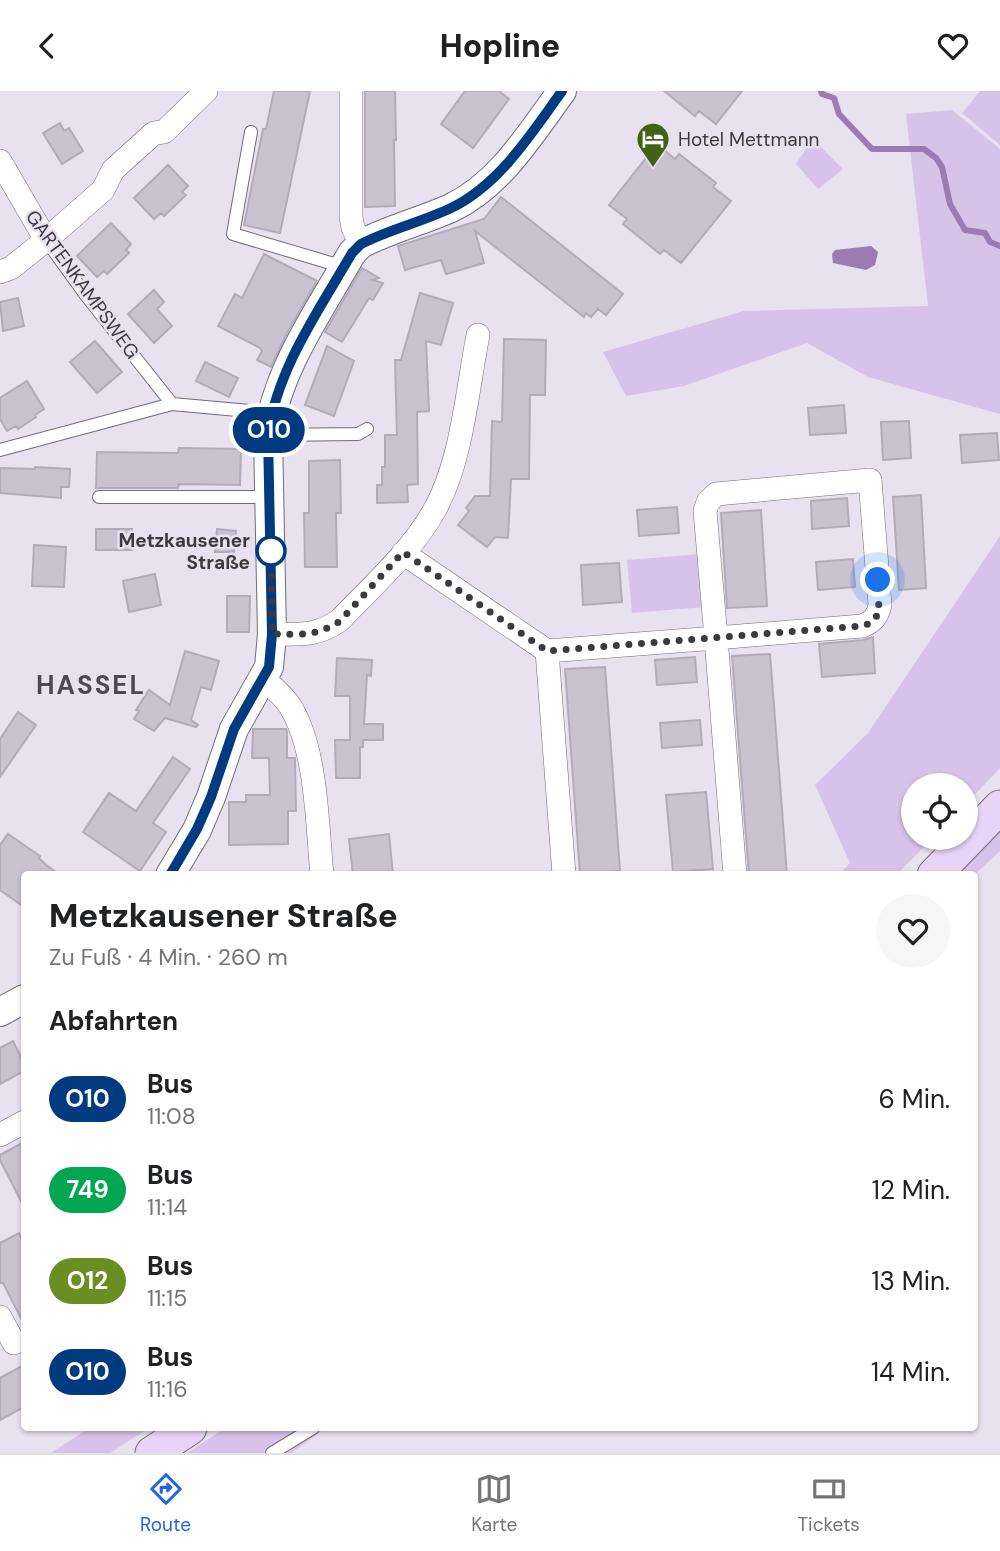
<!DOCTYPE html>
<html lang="de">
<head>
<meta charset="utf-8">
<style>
  :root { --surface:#fff; --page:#f6f6f6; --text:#202124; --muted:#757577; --line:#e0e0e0; --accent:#2563eb }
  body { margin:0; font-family:"DM Sans",sans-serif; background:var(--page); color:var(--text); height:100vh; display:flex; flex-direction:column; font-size:26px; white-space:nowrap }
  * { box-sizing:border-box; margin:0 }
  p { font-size:23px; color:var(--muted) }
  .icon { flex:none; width:38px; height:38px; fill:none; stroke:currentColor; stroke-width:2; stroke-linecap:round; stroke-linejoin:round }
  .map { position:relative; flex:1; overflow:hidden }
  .drawer { position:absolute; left:21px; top:780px; width:957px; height:560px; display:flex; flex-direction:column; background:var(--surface); border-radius:7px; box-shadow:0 2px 5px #0004 }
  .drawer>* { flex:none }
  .badge { padding:0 14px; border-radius:23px; font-size:24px; line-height:46px }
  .buttons { position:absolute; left:901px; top:682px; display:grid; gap:14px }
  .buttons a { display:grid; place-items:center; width:77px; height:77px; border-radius:50%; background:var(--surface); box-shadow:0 2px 5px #0004; font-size:35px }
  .you { position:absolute; width:35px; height:35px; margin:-18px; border:5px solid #fff; border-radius:50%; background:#1a73e8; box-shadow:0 0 0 10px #1a73e833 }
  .map>.badge { position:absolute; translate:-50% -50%; box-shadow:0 0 0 4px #fff }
  h2 { padding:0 28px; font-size:26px; line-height:63px }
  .round { display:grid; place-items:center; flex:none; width:74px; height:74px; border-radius:37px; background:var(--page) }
  .summary { display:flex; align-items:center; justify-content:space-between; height:119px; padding:0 28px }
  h1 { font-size:33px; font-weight:800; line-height:52px }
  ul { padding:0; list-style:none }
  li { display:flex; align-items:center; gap:21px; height:91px; padding:0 28px }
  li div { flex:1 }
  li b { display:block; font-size:26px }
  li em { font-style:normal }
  li .badge { min-width:77px; font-weight:700; text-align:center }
  header { display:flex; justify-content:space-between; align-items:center; height:91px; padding:0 28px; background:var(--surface); font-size:32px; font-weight:800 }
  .dock { display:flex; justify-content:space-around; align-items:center; height:98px; border-top:2px solid var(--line); background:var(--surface); font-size:19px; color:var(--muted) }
  .dock a { display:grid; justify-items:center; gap:4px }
  .dock .selected { color:var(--accent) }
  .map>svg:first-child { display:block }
</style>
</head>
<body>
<header><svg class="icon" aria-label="back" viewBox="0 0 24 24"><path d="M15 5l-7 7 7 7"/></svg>Hopline<svg class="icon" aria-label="heart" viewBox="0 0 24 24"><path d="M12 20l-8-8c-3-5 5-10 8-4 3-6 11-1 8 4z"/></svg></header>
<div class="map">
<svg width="1000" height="1362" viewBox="0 0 1000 1362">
  <rect width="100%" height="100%" fill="#e8e1ef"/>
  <path fill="#d7c3e9" d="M 980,0 L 1000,0 L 1000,54 L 962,22 Z
    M 952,19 L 1000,58 L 1000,323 L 868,286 L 807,252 L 684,295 L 626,305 L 603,261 L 744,220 L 928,215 L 906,23 Z
    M 813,48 L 843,78 L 818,98 L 796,73 Z
    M 1000,445 L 1000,677 L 966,713 L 966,695 L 914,695 L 914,747 L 933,747 L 896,784 L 838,784 L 850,772 L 815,694 L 868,642 Z
    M 700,463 L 705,516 L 632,522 L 627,469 Z
    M 1000,736 L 1000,760 L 974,784 L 953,784 Z
    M 89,1337 L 149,1337 L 110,1362 L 51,1362 Z
    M 225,1337 L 326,1337 L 291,1362 L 187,1362 Z"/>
  <path fill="#9a7cb3" d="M 871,155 L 878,161 L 875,174 L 866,179 L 833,172 L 832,163 L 835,159 Z"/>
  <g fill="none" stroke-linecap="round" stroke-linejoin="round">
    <path stroke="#9a7cb3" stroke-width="6" d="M 821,0 L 822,3 L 834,7 L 839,23 L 872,58 L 924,58 L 936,67 L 942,76 L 950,113 L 965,139 L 985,142 L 990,151 L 1000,155"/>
  </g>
  <path fill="#c9c2d0" stroke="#b2abb9" stroke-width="2" d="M 274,0 L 310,0 L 280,142 L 244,134 L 263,38 L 266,38 Z
    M 365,0 L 395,0 L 396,49 L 394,49 L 395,115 L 365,116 Z
    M 465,0 L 499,0 L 509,8 L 473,57 L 441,33 Z
    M 664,0 L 742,0 L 716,33 L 699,20 L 695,25 Z
    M 60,32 L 64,40 L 69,37 L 83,60 L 62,73 L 43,42 Z
    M 657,53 L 675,68 L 679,63 L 716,92 L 713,96 L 731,110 L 681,172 L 664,159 L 660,163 L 623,133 L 627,128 L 609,114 Z
    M 168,74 L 188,95 L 182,101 L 186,104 L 164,125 L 161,122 L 154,128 L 134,107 Z
    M 501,106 L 623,203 L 606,224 L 598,218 L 591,226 L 586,222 L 584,226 L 475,140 L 484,172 L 446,183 L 441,169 L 405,179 L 398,155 L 484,128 Z
    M 111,132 L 131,153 L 126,159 L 129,162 L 107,183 L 104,180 L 97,186 L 77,165 Z
    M 264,163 L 317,190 L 287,242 L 271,276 L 257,269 L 262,260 L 260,257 L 218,235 L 235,203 L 242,207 Z
    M 362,177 L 379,187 L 372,189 L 383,192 L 373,209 L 369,207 L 342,251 L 325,241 Z
    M 154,199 L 164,211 L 157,218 L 172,235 L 154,252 L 128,223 Z
    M 420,202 L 453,212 L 441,254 L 426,250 L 429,320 L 417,321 L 418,393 L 407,394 L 408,411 L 377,412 L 377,394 L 382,394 L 382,376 L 385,376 L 385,344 L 397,344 L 395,269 L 401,269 Z
    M 18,207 L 24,235 L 3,240 L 0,211 Z
    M 504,248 L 546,249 L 545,304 L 530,304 L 529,388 L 511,388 L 508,447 L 495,446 L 487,456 L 458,434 L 469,420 L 466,417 L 475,405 L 490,405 L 492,330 L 502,331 Z
    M 95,250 L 122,281 L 97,302 L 70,271 Z
    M 327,255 L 354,270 L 334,325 L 305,314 Z
    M 205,271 L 238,287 L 229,306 L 196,290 Z
    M 27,290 L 44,318 L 35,324 L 36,326 L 18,338 L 16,335 L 7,340 L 0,328 L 0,307 Z
    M 844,314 L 846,342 L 810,344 L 808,317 Z
    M 909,330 L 911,367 L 883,369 L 881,331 Z
    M 997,342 L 999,369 L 962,372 L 960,344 Z
    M 179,357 L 241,358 L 240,394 L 179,393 L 178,397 L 96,397 L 97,361 L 178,362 Z
    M 340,369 L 341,422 L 336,422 L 337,476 L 305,476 L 304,422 L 309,422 L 309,370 Z
    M 35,376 L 70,378 L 69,396 L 61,396 L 61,407 L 0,402 L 0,377 L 35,378 Z
    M 921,404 L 926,497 L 899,499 L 893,406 Z
    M 847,407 L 849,435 L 812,438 L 811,410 Z
    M 677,416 L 679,442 L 639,445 L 637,419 Z
    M 761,419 L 767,515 L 727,517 L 721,422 Z
    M 96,438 L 132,438 L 132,459 L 96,459 Z
    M 217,438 L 236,440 L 234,461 L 215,461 Z
    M 34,454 L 66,456 L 64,496 L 32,495 Z
    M 853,468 L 855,496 L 818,499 L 816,471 Z
    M 619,472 L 622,511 L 583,514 L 581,474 Z
    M 155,483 L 161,514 L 129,521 L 123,490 Z
    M 227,505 L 250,505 L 249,541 L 227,541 Z
    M 873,546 L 875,582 L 822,586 L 819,553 L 863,549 Z
    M 185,560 L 219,570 L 211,599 L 201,596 L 191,629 L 198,634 L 196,636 L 165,627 L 154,640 L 134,628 L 139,620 L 136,619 L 149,599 L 170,614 Z
    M 770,563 L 787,784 L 749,784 L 732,565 Z
    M 695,566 L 697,591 L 657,594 L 655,569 Z
    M 337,567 L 372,569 L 371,585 L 367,584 L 364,633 L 383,633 L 383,649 L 363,649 L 363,656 L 360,656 L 360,687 L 336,687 L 335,649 L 350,649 L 350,605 L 335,605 Z
    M 605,576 L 620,780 L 580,783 L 565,578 Z
    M 18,621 L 36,634 L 0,686 L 0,648 Z
    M 700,629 L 702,654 L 662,657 L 660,632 Z
    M 253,638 L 286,638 L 287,641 L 287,667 L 295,667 L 295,669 L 296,720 L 288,720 L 288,753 L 229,754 L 229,711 L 246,711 L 246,704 L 270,704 L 269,667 L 252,667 Z
    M 173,666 L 190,678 L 153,732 L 166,741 L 140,780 L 83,741 L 109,702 L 136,720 Z
    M 706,701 L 713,778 L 673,781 L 666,704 Z
    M 8,743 L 40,765 L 39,767 L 45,773 L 60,784 L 24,784 L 24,816 L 0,799 L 0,754 Z
    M 389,743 L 393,784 L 353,784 L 349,748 Z
    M 13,950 L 24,972 L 24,980 L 0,993 L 0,957 Z
    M 24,1051 L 24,1116 L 0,1069 L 0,1064 Z
    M 19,1142 L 24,1152 L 24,1233 L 3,1192 L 0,1192 L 0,1152 Z
    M 24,1274 L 24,1316 L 0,1329 L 0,1287 Z"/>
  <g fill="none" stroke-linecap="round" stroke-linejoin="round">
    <defs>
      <path id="service" d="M 251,41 L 233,143 L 344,176
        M 46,149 L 85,203 L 172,313
        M 268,344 L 358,343 L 367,338
        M 0,359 L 172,313 L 271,322
        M 99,406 L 270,406
        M 272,1362 L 313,1337"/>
      <path id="minor" d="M 351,0 L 351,126 L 353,137 L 361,153
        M 0,70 L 46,149
        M 0,181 L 11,177 L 46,149 L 103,99 L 113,79 L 154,42 L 164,41 L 206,0
        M 870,389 L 880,514 C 878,525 873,531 862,535 L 716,547 L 705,420 L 708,411 L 716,403 Z
        M 403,462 L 547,560 L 716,547 L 735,784
        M 272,543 C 299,543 316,546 340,529 C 372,495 411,461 434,420 C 462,371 467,300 478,244
        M 547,560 L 564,784
        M 264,588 C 272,596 284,605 290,615 C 317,658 317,733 322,784
        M 0,1044 L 24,1031
        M 0,1226 L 14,1252"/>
      <path id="tertiary" d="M 170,784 L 197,739 L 211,706 L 234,638 L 269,576 L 272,543 L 268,344 C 277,278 320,219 352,162 L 361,153 C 390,138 422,130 451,117 C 500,94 531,42 562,0
        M 0,921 L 24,908"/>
      <path id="secondary" d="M 934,784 L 1000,716
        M 152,1362 L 190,1337"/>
    </defs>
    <use href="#service" stroke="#716b77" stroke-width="14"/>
    <use href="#minor" stroke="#716b77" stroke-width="24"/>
    <use href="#tertiary" stroke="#716b77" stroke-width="30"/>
    <use href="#secondary" stroke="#716b77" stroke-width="35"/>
    <use href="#service" stroke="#fff" stroke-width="12"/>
    <use href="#minor" stroke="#fff" stroke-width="23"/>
    <use href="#tertiary" stroke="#fff" stroke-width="28"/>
    <use href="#secondary" stroke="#e8d4f7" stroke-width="33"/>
  </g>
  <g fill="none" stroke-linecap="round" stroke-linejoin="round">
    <defs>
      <path id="line" d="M 170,784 L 197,738 L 211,706 L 234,638 L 269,576 L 272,543 L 268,344 C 277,278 319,219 352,162 L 361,153 C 390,138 422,131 451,117 C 499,94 532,42 562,0"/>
    </defs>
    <use href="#line" stroke="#fff" stroke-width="16"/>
    <use href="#line" stroke="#003b80" stroke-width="10"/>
    <path stroke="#3c393f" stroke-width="7" stroke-dasharray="0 12.6" d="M 271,460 L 272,543 C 299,543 316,546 340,530 L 403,461 L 547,560 L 862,535 L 871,532 L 879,522 L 878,489"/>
  </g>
  <defs>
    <symbol id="hotel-pin" viewBox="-11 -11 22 30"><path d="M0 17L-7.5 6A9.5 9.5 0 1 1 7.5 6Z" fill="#436215" stroke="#e8e1ef"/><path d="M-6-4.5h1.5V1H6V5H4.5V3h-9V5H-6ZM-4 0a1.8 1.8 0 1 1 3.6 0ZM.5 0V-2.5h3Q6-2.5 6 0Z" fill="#fff"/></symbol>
  </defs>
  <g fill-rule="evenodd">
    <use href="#hotel-pin" x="634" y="29" width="38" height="52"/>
  </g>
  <circle fill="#fff" stroke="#003b80" stroke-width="3.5" cx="271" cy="460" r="14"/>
  <g text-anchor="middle" stroke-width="5" stroke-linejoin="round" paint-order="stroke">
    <g font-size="19" fill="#3c393f" stroke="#e8e1ef" text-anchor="start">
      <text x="678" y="55">Hotel Mettmann</text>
    </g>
    <g font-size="19" fill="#3c393f" stroke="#e8e1ef">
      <text transform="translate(83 193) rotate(54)" y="7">GARTENKAMPSWEG</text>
    </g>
    <g font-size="19" font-weight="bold" fill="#3c393f" stroke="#e8e1ef" text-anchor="end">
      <text x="250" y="456">Metzkausener<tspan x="250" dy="22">Straße</tspan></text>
    </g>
    <g font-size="26" font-weight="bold" letter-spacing="2" fill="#4e4854" stroke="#e8e1ef">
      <text x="91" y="603">HASSEL</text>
    </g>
  </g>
</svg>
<div class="buttons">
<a><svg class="icon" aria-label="locate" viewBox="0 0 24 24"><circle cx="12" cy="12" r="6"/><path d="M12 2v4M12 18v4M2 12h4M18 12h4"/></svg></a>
</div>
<div class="you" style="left:878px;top:489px"></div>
<b class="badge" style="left:269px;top:339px;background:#003b80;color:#fff">O10</b>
<section class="drawer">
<div class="summary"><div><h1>Metzkausener Straße</h1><p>Zu Fuß · 4 Min. · 260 m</p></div><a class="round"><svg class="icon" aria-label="heart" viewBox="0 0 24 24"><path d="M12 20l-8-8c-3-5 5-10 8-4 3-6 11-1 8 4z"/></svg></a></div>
<h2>Abfahrten</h2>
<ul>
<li><span class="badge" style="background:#003b80;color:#fff">O10</span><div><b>Bus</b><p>11:08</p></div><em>6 Min.</em></li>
<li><span class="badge" style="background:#00a651;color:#fff">749</span><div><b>Bus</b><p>11:14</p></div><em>12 Min.</em></li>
<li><span class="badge" style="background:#6b8e23;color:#fff">O12</span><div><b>Bus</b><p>11:15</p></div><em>13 Min.</em></li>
<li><span class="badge" style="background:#003b80;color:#fff">O10</span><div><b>Bus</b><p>11:16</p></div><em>14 Min.</em></li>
</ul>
</section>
</div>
<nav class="dock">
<a class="selected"><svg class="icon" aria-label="directions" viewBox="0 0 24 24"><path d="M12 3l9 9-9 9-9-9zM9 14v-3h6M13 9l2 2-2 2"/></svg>Route</a>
<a><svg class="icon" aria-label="map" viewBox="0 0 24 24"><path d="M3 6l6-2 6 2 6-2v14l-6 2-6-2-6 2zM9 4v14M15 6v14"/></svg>Karte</a>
<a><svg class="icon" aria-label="tickets" viewBox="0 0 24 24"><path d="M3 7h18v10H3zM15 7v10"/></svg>Tickets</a>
</nav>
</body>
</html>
